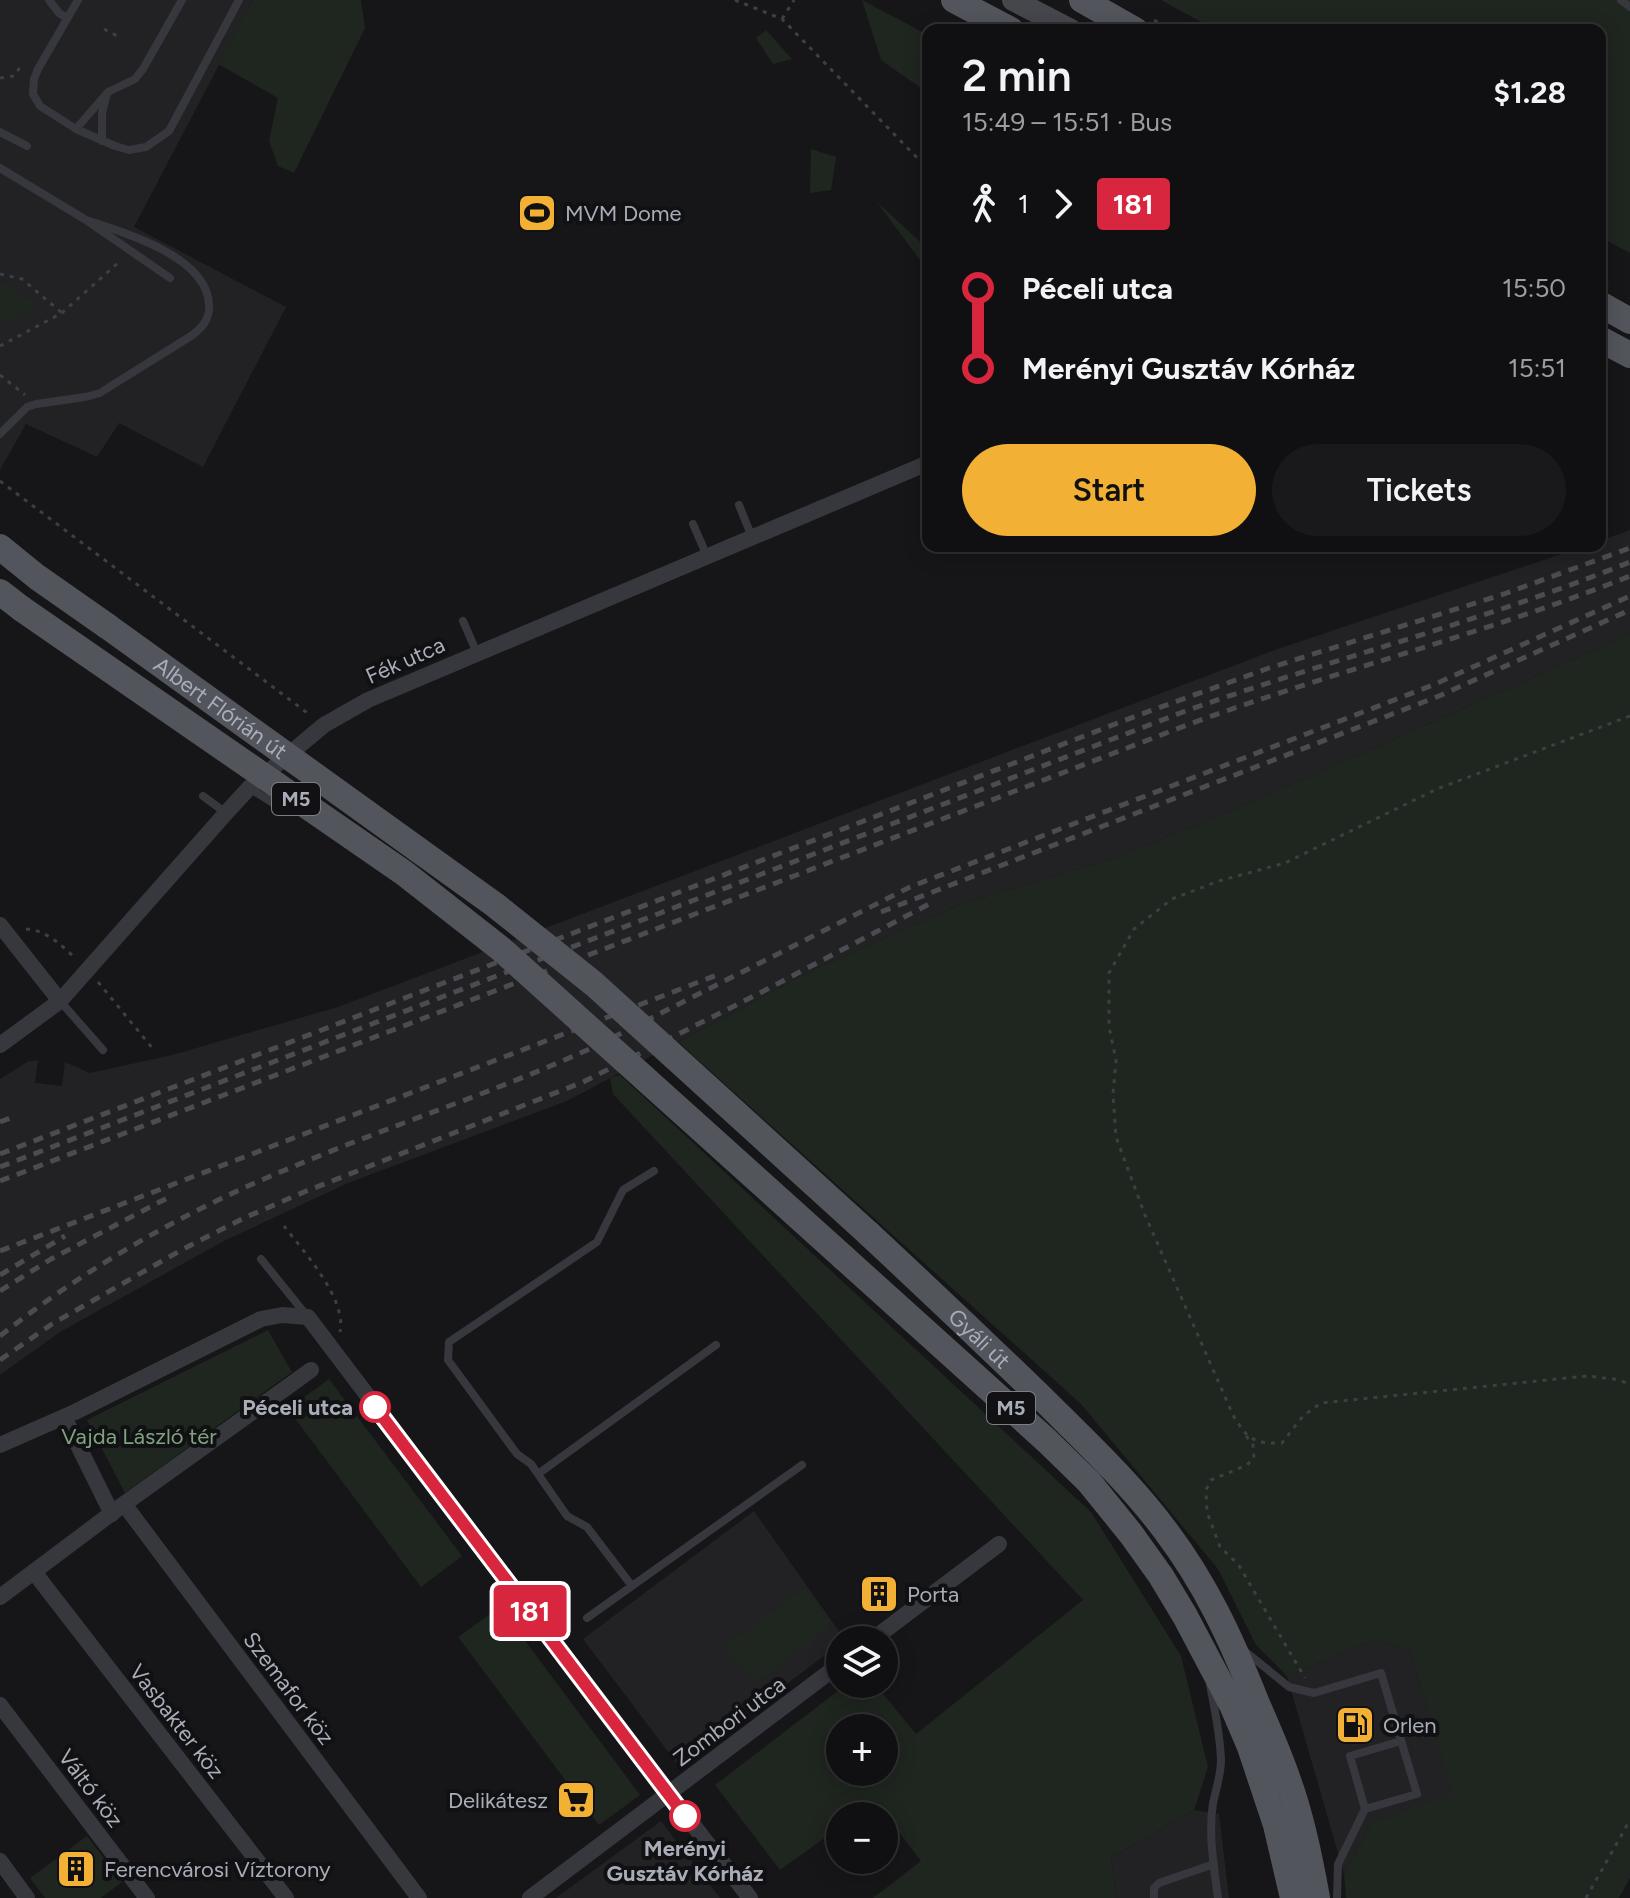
<!DOCTYPE html>
<html lang="en">
<head>
<meta charset="utf-8">
<style>
  :root { --surface:#101012; --page:#19191b; --text:#f1f3f6; --muted:#9c9d9f; --line:#303032; --accent:#f2b134 }
  body { margin:0; font-family:Figtree,sans-serif; background:var(--page); color:var(--text); height:100vh; display:flex; flex-direction:column; font-size:30px; white-space:nowrap }
  * { box-sizing:border-box; margin:0 }
  p { font-size:26px; color:var(--muted) }
  .icon { flex:none; width:44px; height:44px; fill:none; stroke:currentColor; stroke-width:2; stroke-linecap:round; stroke-linejoin:round }
  .map { position:relative; flex:1; overflow:hidden }
  .side { position:absolute; left:922px; top:24px; width:684px; height:528px; display:flex; flex-direction:column; background:var(--surface); border-radius:16px; box-shadow:0 4px 20px #0003,0 0 0 2px var(--line) }
  .side>* { flex:none }
  .badge { padding:0 16px; border-radius:6px; font-size:28px; line-height:52px }
  .fabs { position:absolute; left:826px; top:1626px; display:grid; gap:16px }
  .fabs a { display:grid; place-items:center; width:72px; height:72px; border-radius:50%; background:var(--surface); box-shadow:0 4px 20px #0003,0 0 0 2px var(--line); font-size:40px }
  .map>.badge { position:absolute; translate:-50% -50%; box-shadow:0 0 0 4px #fff }
  .legs { display:flex; align-items:center; gap:12px; height:88px; padding:0 40px; font-size:26px }
  .legs p { margin-inline-start:auto }
  .summary { display:flex; align-items:center; justify-content:space-between; height:136px; padding:0 40px }
  h1 { font-size:44px; font-weight:600; line-height:60px }
  .action { display:flex; gap:16px; margin-top:auto; padding:16px 40px }
  .action a { flex:1; height:92px; border-radius:48px; background:var(--accent); color:#111; font-size:32px; font-weight:600; line-height:92px; text-align:center }
  .action a+a { background:var(--page); color:var(--text) }
  ul { padding:0 40px; list-style:none }
  li { display:flex; align-items:center; gap:28px; height:80px; font-size:30px }
  li i { display:grid; place-items:center; width:12px; height:100%; margin:0 10px; background:currentColor }
  li i::after { content:''; width:20px; height:20px; margin:-10px; border:6px solid; border-radius:50%; background:var(--surface) }
  li p { margin-inline-start:auto }
  li:first-child i { background:linear-gradient(#0000 50%,currentColor 0) }
  li:last-child i { background:linear-gradient(currentColor 50%,#0000 0) }
  .map>svg:first-child { display:block }
</style>
</head>
<body>
<div class="map">
<svg width="1630" height="1898" viewBox="0 0 1630 1898">
  <rect width="100%" height="100%" fill="#161618"/>
  <path fill="#222225" d="M 0,0 L 253,0 L 134,227 L 286,307 L 203,467 L 119,423 L 97,457 L 26,424 L 0,470 Z
    M 1630,530 L 1630,633 L 1546,672 L 1208,821 L 1105,861 L 961,904 L 809,972 L 569,1100 L 348,1183 L 222,1242 L 60,1332 L 0,1375 L 0,1079 L 27,1062 L 38,1060 L 35,1083 L 62,1086 L 65,1062 L 90,1073 L 172,1055 L 338,1007 L 1272,651 L 1585,546 L 1600,546 L 1600,541 Z
    M 754,1511 L 845,1640 L 840,1640 L 840,1644 L 678,1765 L 583,1639 Z
    M 1376,1639 L 1410,1651 L 1454,1795 L 1372,1822 L 1344,1874 L 1287,1676 Z
    M 1194,1810 L 1219,1814 L 1229,1898 L 1116,1898 L 1111,1858 Z
    M 661,1821 L 720,1898 L 556,1898 Z"/>
  <path fill="#1e261f" fill-rule="evenodd" d="M 253,0 L 361,0 L 365,28 L 294,173 L 278,166 L 269,141 L 278,98 L 218,64 Z
    M 862,0 L 928,35 L 928,93 L 881,60 Z
    M 1161,0 L 1630,0 L 1630,253 L 1600,237 L 1600,30 L 1216,30 Z
    M 766,30 L 792,59 L 773,64 L 756,38 Z
    M 811,149 L 836,157 L 831,190 L 810,193 Z
    M 877,202 L 928,249 L 928,271 Z
    M 0,281 L 39,305 L 0,326 Z
    M 1630,633 L 1630,1878 L 1619,1898 L 1346,1898 L 1344,1874 L 1372,1822 L 1453,1794 L 1410,1651 L 1376,1639 L 1287,1676 L 1256,1645 L 1218,1569 L 1081,1404 L 678,1042 L 809,972 L 961,904 L 1105,861 L 1208,821 L 1546,672 Z
    M 620,1075 L 1091,1512 L 1181,1656 L 1208,1767 L 1194,1810 L 1111,1858 L 1116,1898 L 873,1898 L 921,1861 L 876,1802 L 856,1816 L 840,1816 L 840,1827 L 780,1870 L 715,1785 L 847,1684 L 875,1684 L 916,1734 L 1083,1600 L 613,1094 L 610,1078 ZM 840,1728 L 884,1728 L 884,1772 L 840,1772 Z
    M 268,1330 L 292,1372 L 125,1493 L 87,1420 Z
    M 329,1379 L 462,1556 L 421,1587 L 288,1409 Z
    M 805,1588 L 832,1626 L 753,1684 L 725,1645 Z
    M 500,1607 L 640,1795 L 599,1825 L 458,1637 Z
    M 87,1836 L 122,1882 L 101,1898 L 45,1898 L 30,1878 Z"/>
  <g fill="none" stroke-linecap="round" stroke-linejoin="round">
    <path stroke="#3d3f44" stroke-width="3" stroke-dasharray="4 6" stroke-linecap="butt" d="M 735,0 L 782,19 L 928,169
      M 782,19 L 794,0
      M 1154,20 L 1172,30
      M 104,29 L 121,38
      M 0,78 L 14,76 L 21,66
      M 0,274 L 22,279 L 62,313
      M 1600,278 L 1609,283
      M 0,346 L 62,313 L 120,261
      M 0,375 L 25,395
      M 0,481 L 310,715
      M 1630,716 L 1437,789 L 1285,863 L 1219,881 L 1172,899 L 1134,929 L 1109,973 L 1109,1027 L 1116,1060 L 1113,1094 L 1116,1137 L 1145,1215 L 1233,1415 C 1247,1439 1254,1444 1282,1443 L 1303,1416 L 1321,1403 L 1587,1376 L 1614,1379 L 1630,1384
      M 26,929 C 47,930 62,946 76,959
      M 98,982 L 154,1050
      M 284,1226 C 304,1252 347,1299 340,1332
      M 1246,1436 L 1253,1445 L 1254,1458 L 1247,1465 L 1211,1480 L 1206,1490 L 1207,1512 L 1220,1547 L 1238,1564 L 1305,1678
      M 1586,1898 L 1630,1820"/>
    <path stroke="#37383d" stroke-width="8" d="M 49,0 L 59,13 L 67,18
      M 78,0 L 38,69 L 34,79 L 33,94 L 40,106 L 76,129 L 115,146 L 129,150 L 146,147 L 169,131 L 239,0
      M 1621,0 L 1630,7
      M 76,129 L 108,92 L 135,79 L 143,69 L 182,0
      M 0,132 L 27,146
      M 102,141 L 102,113 L 107,94
      M 0,168 L 86,220 L 170,278
      M 0,434 L 27,407 L 36,404 L 85,397 L 100,393 L 111,386 L 191,336 C 202,328 210,319 209,305 C 208,257 124,232 86,220
      M 739,505 L 752,537
      M 693,524 L 707,556
      M 463,621 L 477,653
      M 249,788 L 286,811
      M 203,796 L 226,813
      M 60,1001 L 103,1050
      M 261,1259 L 307,1316
      M 538,1474 L 716,1345
      M 632,1586 L 587,1527 L 567,1516 L 531,1464 L 517,1454 L 448,1360 L 449,1342 L 597,1242 L 623,1190 L 654,1171
      M 587,1618 L 802,1465
      M 1246,1652 L 1289,1687 L 1314,1693 L 1381,1673 L 1417,1794 L 1365,1809 L 1338,1864 L 1337,1898
      M 1210,1685 C 1215,1710 1220,1734 1221,1760 C 1221,1775 1216,1789 1213,1803 C 1208,1834 1214,1867 1218,1898
      M 1365,1809 L 1350,1756 L 1401,1741
      M 1154,1898 L 1154,1888 L 1159,1883 L 1214,1864"/>
    <path stroke="#37383d" stroke-width="16" d="M 0,925 L 60,1001
      M 0,1045 L 60,1001 L 226,813 L 249,788 L 324,725 L 368,700 L 928,463
      M 64,1417 L 112,1514
      M 0,1445 L 75,1412 L 261,1319 L 282,1315 L 308,1317 L 669,1794 L 750,1898
      M 124,1504 L 419,1898
      M 34,1572 L 286,1898
      M 0,1597 L 124,1504 L 311,1370
      M 872,1640 L 999,1544
      M 0,1705 L 147,1898
      M 0,1861 L 27,1898
      M 530,1898 L 840,1664"/>
    <path stroke="#45474d" stroke-width="22" d="M 1013,0 L 1071,30"/>
    <g stroke="#53555c" stroke-width="26">
      <path d="M 954,0 L 1011,30"/>
      <path d="M 1082,0 L 1135,30"/>
      <path d="M 1600,304 L 1630,321"/>
      <path d="M 1600,339 L 1630,355"/>
      <path d="M 0,547 L 37,577 L 107,626"/>
      <path d="M 0,592 L 22,609"/>
      <path id="s1" d="M 869,1234 C 928,1289 987,1345 1045,1401 C 1086,1442 1130,1483 1165,1530 C 1206,1584 1231,1639 1256,1701 C 1267,1727 1279,1753 1288,1780 C 1302,1818 1310,1858 1317,1898"/>
      <path d="M 843,1257 L 1047,1441 L 1089,1482 L 1131,1534 L 1161,1576 L 1185,1616 L 1232,1705 L 1250,1747 L 1276,1825 L 1293,1898"/>
    </g>
    <path stroke="#4a4c52" stroke-width="5" stroke-dasharray="10 8" stroke-linecap="butt" d="M 881,912 L 1439,696 L 1630,610
      M 0,1122 L 13,1117
      M 0,1154 L 1136,716 L 1269,668 L 1504,594 L 1630,548
      M 0,1167 L 1183,712 C 1331,659 1484,621 1630,562
      M 0,1181 L 1187,725 C 1334,671 1485,634 1630,576
      M 0,1251 L 717,975
      M 0,1275 L 65,1236
      M 0,1291 L 51,1259 L 171,1196
      M 0,1336 C 87,1267 187,1210 290,1168 C 391,1125 496,1092 596,1046 L 910,887 L 1433,685 L 1630,596
      M 0,1360 L 52,1324 L 183,1249 L 244,1218 L 304,1192 L 583,1082 L 758,994 L 931,903"/>
    <g stroke="#53555c" stroke-width="26">
      <path d="M 22,609 L 404,873 L 501,949 L 843,1257"/>
      <path id="s2" d="M 107,626 L 495,905 L 594,984 L 869,1234"/>
    </g>
  </g>
  <g fill="none" stroke-linecap="round" stroke-linejoin="round">
    <defs>
      <path id="line-1" d="M 375,1407 L 685,1816"/>
    </defs>
    <use href="#line-1" stroke="#fff" stroke-width="18"/>
    <use href="#line-1" stroke="#d7263d" stroke-width="12"/>
  </g>
  <defs>
    <symbol id="stadium-square" viewBox="-11 -11 22 22"><rect x="-9" y="-9" width="18" height="18" rx="4" fill="#f2b134" stroke="#111113"/><path d="M0-5a6.5 5 0 1 0 0 10a6.5 5 0 1 0 0-10ZM-3.5-1.8h7v3.6h-7Z" fill="#111"/></symbol>
    <symbol id="building-square" viewBox="-11 -11 22 22"><rect x="-9" y="-9" width="18" height="18" rx="4" fill="#f2b134" stroke="#111113"/><path d="M-4-6H4V6H1V3H-1V6H-4ZM-2.5-4.3h1.7v1.8h-1.7ZM.8-4.3h1.7v1.8H.8ZM-2.5-1h1.7V.8h-1.7ZM.8-1h1.7V.8H.8Z" fill="#111"/></symbol>
    <symbol id="fuel-square" viewBox="-11 -11 22 22"><rect x="-9" y="-9" width="18" height="18" rx="4" fill="#f2b134" stroke="#111113"/><path d="M-5.5-6h7V0h2V4h1.3V-2.5L3-4.5l.8-.8L6-3V5H2.5V1h-1V6h-7ZM-4.2-4.7v3.2H.2V-4.7Z" fill="#111"/></symbol>
    <symbol id="supermarket-square" viewBox="-11 -11 22 22"><rect x="-9" y="-9" width="18" height="18" rx="4" fill="#f2b134" stroke="#111113"/><path d="M-6-5.5h2.5l.6 2H6L4.5 2H-2.5L-4.4-4H-6ZM-1.5 3.2a1.3 1.3 0 1 0 .1 0ZM3 3.2a1.3 1.3 0 1 0 .1 0Z" fill="#111"/></symbol>
  </defs>
  <g fill-rule="evenodd">
    <use href="#stadium-square" x="515" y="191" width="44" height="44"/>
    <use href="#building-square" x="857" y="1572" width="44" height="44"/>
    <use href="#fuel-square" x="1333" y="1703" width="44" height="44"/>
    <use href="#supermarket-square" x="554" y="1778" width="44" height="44"/>
    <use href="#building-square" x="54" y="1847" width="44" height="44"/>
  </g>
  <g fill="#fff" stroke="#d7263d" stroke-width="4">
    <circle cx="375" cy="1407" r="14"/>
    <circle cx="685" cy="1816" r="14"/>
  </g>
  <g text-anchor="middle" stroke-width="8" stroke-linejoin="round" paint-order="stroke">
    <g fill="#111113" stroke="#7b7e86" stroke-width="2">
      <rect x="272" y="783" width="48" height="32" rx="6"/>
      <rect x="987" y="1392" width="48" height="32" rx="6"/>
    </g>
    <g font-size="20" font-weight="bold" fill="#a8adb8">
      <text x="296" y="806">M5</text>
      <text x="1011" y="1415">M5</text>
    </g>
    <g font-size="22" fill="#a8adb8" stroke="#111113" text-anchor="start">
      <text x="565" y="221">MVM Dome</text>
      <text x="907" y="1602">Porta</text>
      <text x="1383" y="1733">Orlen</text>
      <text x="548" y="1808" text-anchor="end">Delikátesz</text>
      <text x="104" y="1877">Ferencvárosi Víztorony</text>
    </g>
    <g font-size="22" fill="#a8adb8" stroke="#111113">
      <text transform="translate(405 660) rotate(-24)" y="8">Fék utca</text>
      <text dy="8" stroke="none"><textPath href="#s2" startOffset="140">Albert Flórián út</textPath></text>
      <text dy="8" stroke="none"><textPath href="#s1" startOffset="152">Gyáli út</textPath></text>
      <text transform="translate(289 1688) rotate(53)" y="8">Szemafor köz</text>
      <text transform="translate(177 1721) rotate(52)" y="8">Vasbakter köz</text>
      <text transform="translate(729 1721) rotate(-37)" y="8">Zombori utca</text>
      <text transform="translate(91 1788) rotate(53)" y="8">Váltó köz</text>
    </g>
    <g font-size="22" font-weight="bold" fill="#a8adb8" stroke="#111113" text-anchor="end">
      <text x="353" y="1415">Péceli utca</text>
      <text x="685" y="1856" text-anchor="middle">Merényi<tspan x="685" dy="25">Gusztáv Kórház</tspan></text>
    </g>
    <g font-size="22" fill="#7fa381" stroke="#111113">
      <text x="139" y="1444">Vajda László tér</text>
    </g>
  </g>
</svg>
<div class="fabs">
<a><svg class="icon" aria-label="layers" viewBox="0 0 24 24"><path d="M12 4l9 5-9 5-9-5zM3 14l9 5 9-5"/></svg></a>
<a>+</a>
<a>−</a>
</div>
<b class="badge" style="left:530px;top:1611px;background:#d7263d;color:#fff">181</b>
<section class="side">
<div class="summary"><div><h1>2 min</h1><p>15:49 – 15:51 · Bus</p></div><b>$1.28</b></div>
<div class="legs"><svg class="icon" aria-label="walk" viewBox="0 0 24 24"><circle cx="13" cy="4" r="2"/><path d="M13 8l-2 6 4 7M11 14l-3 7M7 12l3-4h3l4 4"/></svg>1<svg class="icon" aria-label="forward" viewBox="0 0 24 24"><path d="M9 5l7 7-7 7"/></svg><b class="badge" style="background:#d7263d;color:#fff">181</b></div>
<ul>
<li><i style="color:#d7263d"></i><b>Péceli utca</b><p>15:50</p></li>
<li><i style="color:#d7263d"></i><b>Merényi Gusztáv Kórház</b><p>15:51</p></li>
</ul>
<div class="action"><a>Start</a><a>Tickets</a></div>
</section>
</div>
</body>
</html>
